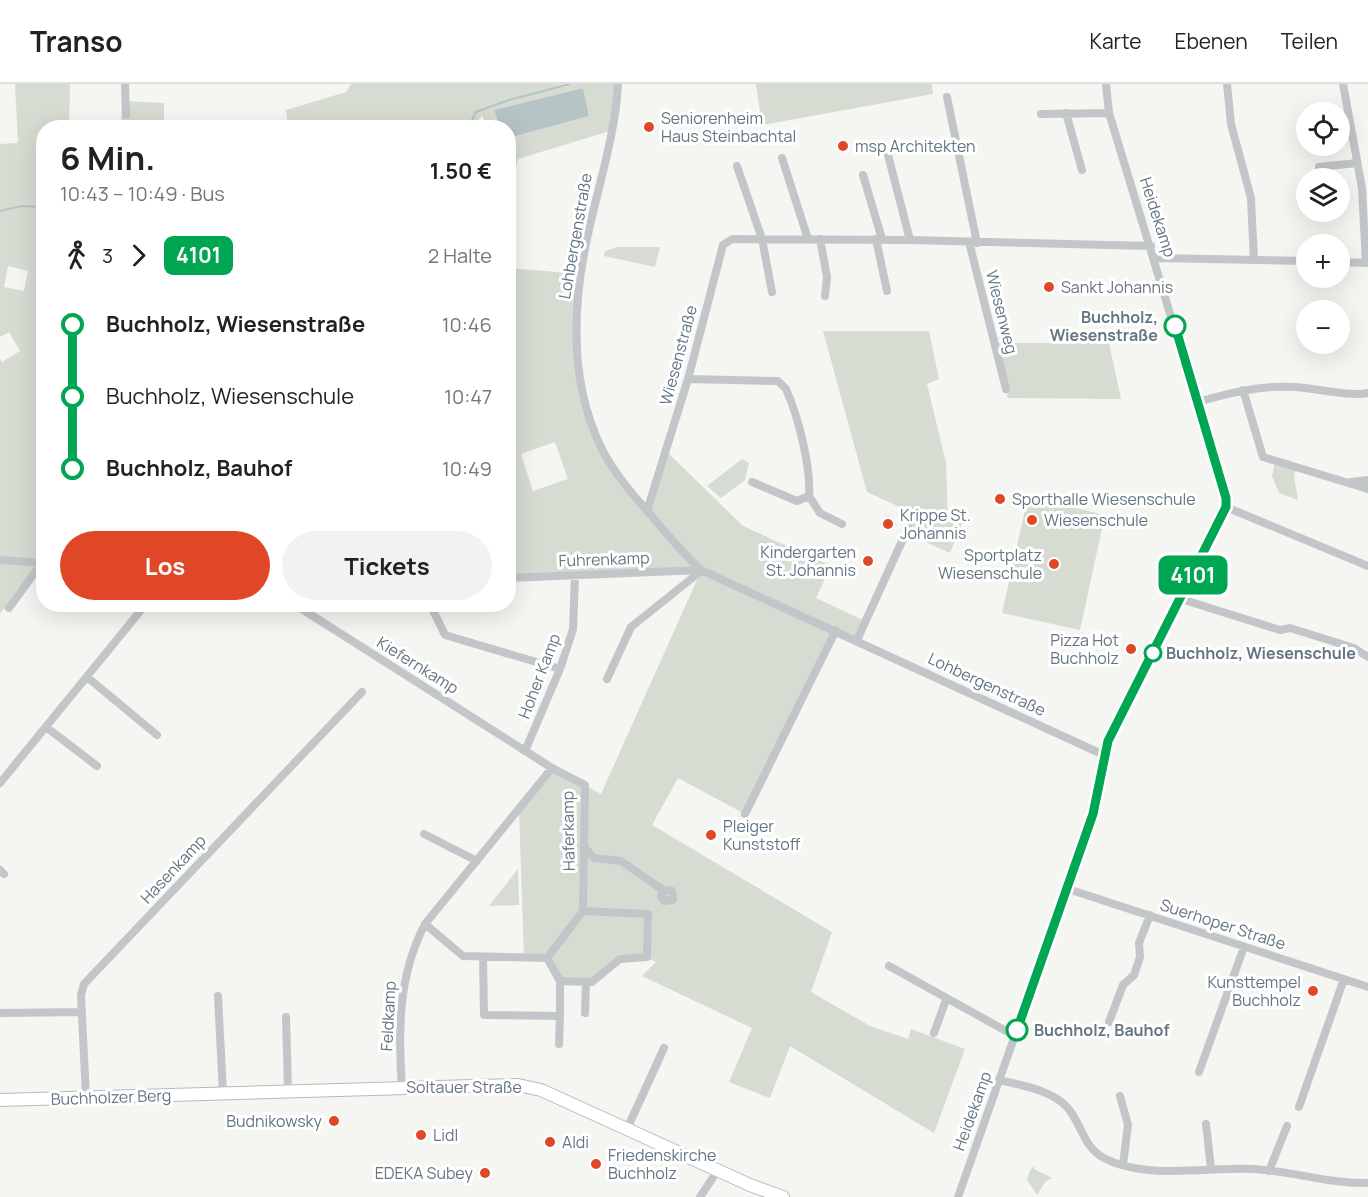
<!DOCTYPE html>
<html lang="de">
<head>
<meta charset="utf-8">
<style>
  :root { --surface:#fff; --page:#f2f2f2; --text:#222; --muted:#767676; --line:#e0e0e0; --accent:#df4727 }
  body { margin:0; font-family:Manrope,sans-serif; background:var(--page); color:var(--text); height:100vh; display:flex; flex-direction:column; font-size:22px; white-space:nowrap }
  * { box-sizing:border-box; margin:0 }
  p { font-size:20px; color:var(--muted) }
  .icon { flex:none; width:33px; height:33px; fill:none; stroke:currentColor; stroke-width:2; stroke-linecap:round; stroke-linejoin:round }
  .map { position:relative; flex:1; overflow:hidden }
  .drawer { position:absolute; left:36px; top:36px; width:480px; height:492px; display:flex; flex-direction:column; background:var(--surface); border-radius:24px; box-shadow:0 6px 24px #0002 }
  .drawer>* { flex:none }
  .badge { padding:0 12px; border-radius:9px; font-size:21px; line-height:39px }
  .buttons { position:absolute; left:1296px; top:18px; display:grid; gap:12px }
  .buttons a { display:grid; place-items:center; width:54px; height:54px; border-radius:50%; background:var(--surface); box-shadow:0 6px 24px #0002; font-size:30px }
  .map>.badge { position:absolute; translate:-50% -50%; box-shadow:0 0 0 3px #fff }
  .legs { display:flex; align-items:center; gap:9px; height:66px; padding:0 24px; font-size:20px }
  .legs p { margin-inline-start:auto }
  .overview { display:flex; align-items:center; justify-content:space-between; height:102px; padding:0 24px }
  h1 { font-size:33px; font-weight:700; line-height:45px }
  .primary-button { display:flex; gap:12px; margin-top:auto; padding:12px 24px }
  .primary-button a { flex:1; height:69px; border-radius:36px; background:var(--accent); color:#fff; font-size:24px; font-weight:700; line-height:69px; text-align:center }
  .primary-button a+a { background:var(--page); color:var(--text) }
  ul { padding:0 24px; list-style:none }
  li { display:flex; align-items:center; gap:21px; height:72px; font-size:22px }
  li i { display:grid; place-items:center; width:9px; height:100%; margin:0 8px; background:currentColor }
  li i::after { content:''; width:15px; height:15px; margin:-8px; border:4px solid; border-radius:50%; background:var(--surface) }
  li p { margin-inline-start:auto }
  li:first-child i { background:linear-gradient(#0000 50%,currentColor 0) }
  li:last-child i { background:linear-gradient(currentColor 50%,#0000 0) }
  header { display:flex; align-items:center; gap:36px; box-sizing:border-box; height:84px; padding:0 30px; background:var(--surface); border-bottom:2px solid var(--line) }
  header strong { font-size:28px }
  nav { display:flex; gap:33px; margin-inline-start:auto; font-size:21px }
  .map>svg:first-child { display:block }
</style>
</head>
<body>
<header>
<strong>Transo</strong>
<nav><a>Karte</a><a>Ebenen</a><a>Teilen</a></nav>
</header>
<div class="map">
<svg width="1368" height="1113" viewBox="0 0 1368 1113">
  <rect width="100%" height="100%" fill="#f5f5f1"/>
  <path fill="#d6dcd2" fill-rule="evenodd" d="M 15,0 L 70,0 L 69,43 L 44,44 L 43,479 L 39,479 L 0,530 L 0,275 L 2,278 L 20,267 L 9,248 L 0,253 L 0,60 L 18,59 ZM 8,182 L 28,187 L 24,207 L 4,203 Z
    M 351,0 L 618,0 L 610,47 L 518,75 L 509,107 L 509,54 L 589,32 L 583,4 L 494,26 L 500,43 L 487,43 L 482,31 L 474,43 L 288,43 L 286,26 L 346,8 Z
    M 756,0 L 932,0 L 933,10 L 762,41 Z
    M 122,17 L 164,19 L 164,43 L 121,44 Z
    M 618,163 L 660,163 L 655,183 L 604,172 L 605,167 Z
    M 508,184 L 580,190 L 581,299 L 601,364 L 646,426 L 667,368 L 743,442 L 831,482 L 816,514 L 865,537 L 857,556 L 836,546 L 745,730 L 678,694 L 652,741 L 832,848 L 811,908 L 870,942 L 908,955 L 911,945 L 965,965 L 934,1049 L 790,962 L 770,1014 L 729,998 L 752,944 L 642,892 L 656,878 C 631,863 610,883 592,898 L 560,897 L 547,874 L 524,874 L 519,725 L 552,684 L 601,710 L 701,487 L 509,494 ZM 555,358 L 568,395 L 533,407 L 521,370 Z
    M 823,247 L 929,247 L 939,295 L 927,300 L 946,379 L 948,438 L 962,439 L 950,469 L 906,449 L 915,430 L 867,408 Z
    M 994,259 L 1109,259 L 1121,315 L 1008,314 Z
    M 742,375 L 749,379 L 745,396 L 721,414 L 707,402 Z
    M 1275,377 L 1296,383 L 1294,392 L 1298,416 L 1279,409 L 1272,392 Z
    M 1028,413 L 1105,431 L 1080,546 L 1002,529 Z
    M 518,785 L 519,821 L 489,822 Z
    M 1034,1082 L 1034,1085 L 1052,1094 L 1045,1098 L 1037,1111 L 1027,1096 L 1030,1086 Z"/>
  <path fill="#b6c4c6" d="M 583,4 L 589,32 L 509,54 L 508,44 L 500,43 L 494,26 Z"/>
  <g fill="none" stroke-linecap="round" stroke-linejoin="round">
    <path stroke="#b6c4c6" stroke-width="2" d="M 468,44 L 476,28 L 509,16 L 570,0
      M 0,127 L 22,122 L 44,123"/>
    <defs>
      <path id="secondary" d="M 0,1016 L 474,1002 L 518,1001 L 541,1006 L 750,1101 L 783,1113"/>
    </defs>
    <use href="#secondary" stroke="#b4babe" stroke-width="14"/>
    <path stroke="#c2c6c9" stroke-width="8" d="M 125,0 L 126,31
      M 618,0 C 615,57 594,114 584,170 C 572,234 572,303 601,363 C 613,389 636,414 655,436 C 670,453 684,471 701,486 L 1104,671
      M 1227,0 L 1231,40 L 1251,114 L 1254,176
      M 1343,0 L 1362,104 L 1366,179
      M 947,13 L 977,159
      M 1066,29 L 1082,86
      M 1041,30 L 1109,29
      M 888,71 L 910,156
      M 782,74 L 808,155
      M 737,82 L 762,155 L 772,208
      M 1319,83 L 1357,79
      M 863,91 L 882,155
      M 820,155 L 827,193 L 825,212
      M 876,155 L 887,207
      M 969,158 L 1006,305
      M 1155,174 L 1306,177
      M 1340,178 L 1368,179
      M 688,295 L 778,297 L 786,305 C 798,332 811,382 809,412 L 797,417 L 752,398
      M 1243,306 L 1263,373 L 1368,405
      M 1198,318 C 1229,309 1261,301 1294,303 C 1316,304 1349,313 1368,309
      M 1351,398 L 1368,396
      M 809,412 L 820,429 L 842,440
      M 1226,423 L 1368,482
      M 647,427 L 688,295 L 723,161 L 732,155 L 910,156 L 1151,162
      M 0,476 L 44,479
      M 508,494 L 701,486
      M 1181,515 L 1280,546 L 1290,544 L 1354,564 L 1368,573
      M 294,520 L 552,684 L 585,701 L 583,827
      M 430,520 L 445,551 L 560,585
      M 9,524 L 42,479
      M 857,556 L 908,444
      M 87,593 L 157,651
      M 607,595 L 631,543 L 701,487
      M 46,643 L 97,682
      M 525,667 L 560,585 L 573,545 L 575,491
      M 0,699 L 146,520
      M 745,730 L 836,546
      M 424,750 L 477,777
      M 585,764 L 594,774 L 621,777 L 663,806 L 672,807 L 673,816 L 664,817 L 661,812 L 663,806
      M 0,786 L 4,790
      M 1068,805 L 1368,903
      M 425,840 L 463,872 L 547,874 L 583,827
      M 483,873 L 484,931 L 560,932 L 560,897
      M 547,874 L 560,897 L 592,898 L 620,875 L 647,873 L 648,830 L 583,827
      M 889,882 L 1015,952
      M 218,912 L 223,1009
      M 0,929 L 82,928
      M 585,929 L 586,898
      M 286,933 L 288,1007
      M 1109,938 L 1123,901 L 1134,891 L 1140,873 L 1139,859 L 1150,831
      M 934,949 L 946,916
      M 559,960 L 560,932
      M 1199,988 L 1244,863
      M 999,996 C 1021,1001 1051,1006 1067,1023 C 1082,1040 1083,1063 1104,1074 C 1145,1096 1208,1083 1254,1085 C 1292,1087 1329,1100 1368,1099
      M 402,1004 C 398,946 398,892 425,840 L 552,684
      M 1120,1012 L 1128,1041 L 1123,1081
      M 86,1013 L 81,911 L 84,900 L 362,608
      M 1299,1023 L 1344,895
      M 1206,1040 L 1211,1085
      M 627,1045 L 664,964
      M 1269,1087 L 1287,1042
      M 700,1113 L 718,1086
      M 958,1113 L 1093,730 L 1108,657 L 1226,423 L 1226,414 L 1109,29 L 1106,0"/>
    <use href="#secondary" stroke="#fff" stroke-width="12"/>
  </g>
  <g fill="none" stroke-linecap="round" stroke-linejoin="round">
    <defs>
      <path id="line-1" d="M 1017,946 L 1093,730 L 1108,657 L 1226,423 L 1226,414 L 1175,242"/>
    </defs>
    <use href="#line-1" stroke="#fff" stroke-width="14"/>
    <use href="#line-1" stroke="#00a651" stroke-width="9"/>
  </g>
  <g fill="#df4727" stroke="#fff" stroke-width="2">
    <circle cx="649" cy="43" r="6"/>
    <circle cx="843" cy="62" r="6"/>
    <circle cx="1049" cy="203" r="6"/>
    <circle cx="1000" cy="415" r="6"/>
    <circle cx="1032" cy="436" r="6"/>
    <circle cx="888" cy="440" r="6"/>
    <circle cx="868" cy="477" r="6"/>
    <circle cx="1054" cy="480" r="6"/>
    <circle cx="1131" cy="565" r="6"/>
    <circle cx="711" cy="751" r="6"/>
    <circle cx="1313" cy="907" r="6"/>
    <circle cx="334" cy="1037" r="6"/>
    <circle cx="421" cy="1051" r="6"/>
    <circle cx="550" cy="1058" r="6"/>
    <circle cx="596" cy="1080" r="6"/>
    <circle cx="485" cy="1089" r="6"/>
  </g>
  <g fill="#fff" stroke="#00a651" stroke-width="3">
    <circle cx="1175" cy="242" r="10"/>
    <circle cx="1153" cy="569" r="8"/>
    <circle cx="1017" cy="946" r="10"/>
  </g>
  <g text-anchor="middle" stroke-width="6" stroke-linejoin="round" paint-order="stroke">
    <g font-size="16" fill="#647682" stroke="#fff" text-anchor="start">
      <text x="661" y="40">Seniorenheim<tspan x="661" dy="18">Haus Steinbachtal</tspan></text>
      <text x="855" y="68">msp Architekten</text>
      <text x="1061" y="209">Sankt Johannis</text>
      <text x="1012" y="421">Sporthalle Wiesenschule</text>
      <text x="900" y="437">Krippe St.<tspan x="900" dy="18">Johannis</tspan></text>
      <text x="1044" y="442">Wiesenschule</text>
      <text x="856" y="474" text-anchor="end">Kindergarten<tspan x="856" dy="18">St. Johannis</tspan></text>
      <text x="1042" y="477" text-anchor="end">Sportplatz<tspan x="1042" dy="18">Wiesenschule</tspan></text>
      <text x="1119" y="562" text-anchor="end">Pizza Hot<tspan x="1119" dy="18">Buchholz</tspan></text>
      <text x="723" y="748">Pleiger<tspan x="723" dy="18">Kunststoff</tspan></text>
      <text x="1301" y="904" text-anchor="end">Kunsttempel<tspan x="1301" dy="18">Buchholz</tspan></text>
      <text x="322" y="1043" text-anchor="end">Budnikowsky</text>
      <text x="433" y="1057">Lidl</text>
      <text x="562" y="1064">Aldi</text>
      <text x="608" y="1077">Friedenskirche<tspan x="608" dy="18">Buchholz</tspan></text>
      <text x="473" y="1095" text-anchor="end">EDEKA Subey</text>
    </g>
    <g font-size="16" fill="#647682" stroke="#fff">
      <text transform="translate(1158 133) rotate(72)" y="6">Heidekamp</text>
      <text transform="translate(575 152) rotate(-80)" y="6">Lohbergenstraße</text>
      <text transform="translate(1002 228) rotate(76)" y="6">Wiesenweg</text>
      <text transform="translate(678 271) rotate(-75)" y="6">Wiesenstraße</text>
      <text transform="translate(604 475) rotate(-2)" y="6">Fuhrenkamp</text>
      <text transform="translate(418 581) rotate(32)" y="6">Kiefernkamp</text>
      <text transform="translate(539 592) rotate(-69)" y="6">Hoher Kamp</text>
      <text transform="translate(987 600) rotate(25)" y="6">Lohbergenstraße</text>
      <text transform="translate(568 747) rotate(-91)" y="6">Haferkamp</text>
      <text transform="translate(173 785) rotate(-47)" y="6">Hasenkamp</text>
      <text transform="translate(1223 840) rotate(18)" y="6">Suerhoper Straße</text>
      <text transform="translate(388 932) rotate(-87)" y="6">Feldkamp</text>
      <text x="464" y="1009">Soltauer Straße</text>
      <text transform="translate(111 1013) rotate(-2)" y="6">Buchholzer Berg</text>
      <text transform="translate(972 1027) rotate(-70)" y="6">Heidekamp</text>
    </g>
    <g font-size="16" font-weight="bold" fill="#647682" stroke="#fff" text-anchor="start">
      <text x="1158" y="239" text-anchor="end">Buchholz,<tspan x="1158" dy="18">Wiesenstraße</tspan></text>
      <text x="1166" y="575">Buchholz, Wiesenschule</text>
      <text x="1034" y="952">Buchholz, Bauhof</text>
    </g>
  </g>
</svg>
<div class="buttons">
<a><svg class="icon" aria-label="locate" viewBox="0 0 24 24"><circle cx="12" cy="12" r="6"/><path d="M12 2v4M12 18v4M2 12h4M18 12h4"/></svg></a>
<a><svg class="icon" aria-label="layers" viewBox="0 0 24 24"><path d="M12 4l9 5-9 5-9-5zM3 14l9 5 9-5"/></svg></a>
<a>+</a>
<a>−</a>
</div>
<b class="badge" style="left:1193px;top:491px;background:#00a651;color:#fff">4101</b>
<section class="drawer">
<div class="overview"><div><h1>6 Min.</h1><p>10:43 – 10:49 · Bus</p></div><b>1.50 €</b></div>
<div class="legs"><svg class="icon" aria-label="walk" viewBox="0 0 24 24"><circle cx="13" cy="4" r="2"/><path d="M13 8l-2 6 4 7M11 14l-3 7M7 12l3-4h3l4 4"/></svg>3<svg class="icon" aria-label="forward" viewBox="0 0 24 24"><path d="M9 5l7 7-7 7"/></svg><b class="badge" style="background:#00a651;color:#fff">4101</b><p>2 Halte</p></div>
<ul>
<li><i style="color:#00a651"></i><b>Buchholz, Wiesenstraße</b><p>10:46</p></li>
<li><i style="color:#00a651"></i><span>Buchholz, Wiesenschule</span><p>10:47</p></li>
<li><i style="color:#00a651"></i><b>Buchholz, Bauhof</b><p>10:49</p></li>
</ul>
<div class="primary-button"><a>Los</a><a>Tickets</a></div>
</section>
</div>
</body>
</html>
